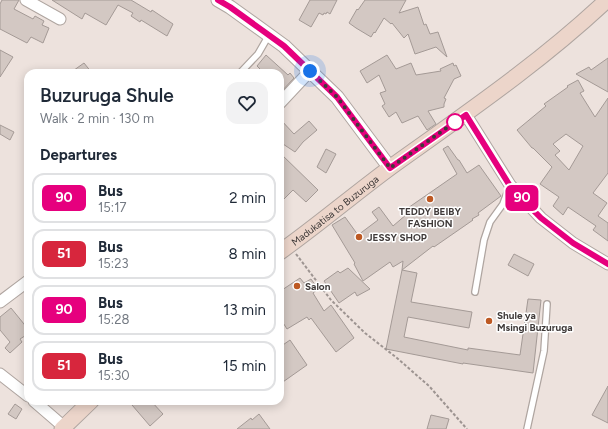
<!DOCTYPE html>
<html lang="en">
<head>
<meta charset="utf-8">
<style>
  :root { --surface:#fff; --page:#f2f2f3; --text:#1f2937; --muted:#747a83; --line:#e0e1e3 }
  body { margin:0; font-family:Figtree,sans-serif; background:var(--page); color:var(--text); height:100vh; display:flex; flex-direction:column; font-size:15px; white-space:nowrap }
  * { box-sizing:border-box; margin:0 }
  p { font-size:13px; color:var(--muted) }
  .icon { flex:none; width:22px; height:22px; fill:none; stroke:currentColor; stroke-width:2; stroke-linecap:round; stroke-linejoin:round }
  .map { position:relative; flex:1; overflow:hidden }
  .side { position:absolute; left:24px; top:69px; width:260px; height:336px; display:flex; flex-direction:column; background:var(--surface); border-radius:12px; box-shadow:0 2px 10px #0003 }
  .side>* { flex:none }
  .badge { padding:0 8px; border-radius:6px; font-size:14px; line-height:26px }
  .you { position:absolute; width:20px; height:20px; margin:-10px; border:3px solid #fff; border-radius:50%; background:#1a73e8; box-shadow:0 0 0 6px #1a73e833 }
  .map>.badge { position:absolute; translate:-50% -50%; box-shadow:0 0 0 2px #fff }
  h2 { padding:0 16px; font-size:15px; line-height:36px }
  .round { display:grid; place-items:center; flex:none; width:42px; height:42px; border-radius:12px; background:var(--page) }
  .overview { display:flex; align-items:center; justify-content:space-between; height:68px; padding:0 16px }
  h1 { font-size:19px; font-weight:600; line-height:30px }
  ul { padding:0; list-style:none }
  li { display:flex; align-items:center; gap:12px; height:50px; margin:0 8px 6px; padding:0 8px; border:2px solid var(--line); border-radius:12px }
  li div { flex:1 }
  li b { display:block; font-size:15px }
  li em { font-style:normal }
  li .badge { min-width:44px; font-weight:700; text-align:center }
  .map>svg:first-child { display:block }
</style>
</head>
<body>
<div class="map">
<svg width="608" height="429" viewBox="0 0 608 429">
  <rect width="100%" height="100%" fill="#ede2dd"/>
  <path fill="#d3c8c3" stroke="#a49a96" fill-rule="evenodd" d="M 2,0 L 19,0 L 14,9 L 33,19 L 35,16 L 44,21 L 42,25 L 49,28 L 43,43 L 31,37 L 27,43 L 0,29 L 0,4 Z
    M 52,0 L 131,0 L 151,12 L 152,10 L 173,24 L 167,36 L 141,20 L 140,22 L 131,16 L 133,13 L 118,5 L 106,25 L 85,13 L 82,19 Z
    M 310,0 L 337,0 L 330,14 L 327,12 L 326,14 L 324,13 L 323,15 L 319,13 L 311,27 L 299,20 Z
    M 365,0 L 406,0 L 399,13 L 418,7 L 424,25 L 426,24 L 430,34 L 438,32 L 447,57 L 436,47 L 415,54 L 408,34 L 404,38 L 392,23 L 391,24 L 384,18 L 375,33 L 374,32 L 371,37 L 356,28 L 349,23 L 357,9 L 358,10 Z
    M 0,50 L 13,57 L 0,77 Z
    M 266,55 L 288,75 L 290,73 L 294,78 L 280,93 L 280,73 L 255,73 L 260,69 L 257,66 Z
    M 387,55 L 396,69 L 411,63 L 416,75 L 441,71 L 440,69 L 453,63 L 454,66 L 456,65 L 461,76 L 454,79 L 444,98 L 446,99 L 444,104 L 444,107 L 428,111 L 436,124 L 427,130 L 418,116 L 402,123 L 396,112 L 389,117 L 382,106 L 385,104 L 380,93 L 386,91 L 379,75 L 367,83 L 360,71 Z
    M 608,58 L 608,92 L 576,74 L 589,67 L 591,70 Z
    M 84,63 L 92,73 L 70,73 Z
    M 578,80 L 584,91 L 580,93 L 595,117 L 608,98 L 608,173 L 593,193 L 607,203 L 598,216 L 608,223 L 608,241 L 593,230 L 596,226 L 568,207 L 563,215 L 553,206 L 559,197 L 540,184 L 552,167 L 533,148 L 532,148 L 517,130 L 546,106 L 544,104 L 568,87 L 567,86 ZM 566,134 L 583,146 L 569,170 L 555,155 L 560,151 L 553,144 Z
    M 280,119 L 294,134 L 309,121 L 317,130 L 303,142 L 295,152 L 280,142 Z
    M 0,125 L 14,132 L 10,140 L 0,134 Z
    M 448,146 L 458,160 L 459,160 L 467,173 L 479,165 L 501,196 L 478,213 L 479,215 L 472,219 L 473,220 L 434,247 L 433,246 L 402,270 L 403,261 L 393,267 L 390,262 L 363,281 L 354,264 L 355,263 L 332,225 L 345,217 L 358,235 L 378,220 L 372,212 L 379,207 L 393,226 L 407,214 L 405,210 L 457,174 L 443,149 Z
    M 326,149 L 336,154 L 326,173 L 317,167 Z
    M 280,153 L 318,190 L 306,202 L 293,190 L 280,203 Z
    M 514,254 L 534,264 L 528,276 L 508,265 Z
    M 348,268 L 370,289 L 357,296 L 355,292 L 339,303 L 324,281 L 338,271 L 340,273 Z
    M 402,270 L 417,273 L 411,302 L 472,312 L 469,328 L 408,317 L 404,337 L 468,350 L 468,348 L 520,355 L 528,299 L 541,300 L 533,373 L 463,363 L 463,364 L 386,349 Z
    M 300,278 L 304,283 L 311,279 L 318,289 L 313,293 L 324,311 L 331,305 L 354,338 L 336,352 L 311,318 L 309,320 L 307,317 L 287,329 L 280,318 L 280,294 L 283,292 L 282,290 Z
    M 11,308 L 24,324 L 28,330 L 28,334 L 20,339 L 22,342 L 10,353 L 5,348 L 10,342 L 0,330 L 0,317 Z
    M 290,340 L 307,365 L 280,384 L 280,347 Z
    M 608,386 L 608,423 L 592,415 Z
    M 137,401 L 151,401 L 163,414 L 150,426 L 132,405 Z
    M 15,404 L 22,409 L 16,419 L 8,414 Z
    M 259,414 L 270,429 L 237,429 L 251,418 L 252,420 Z
    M 431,415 L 449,419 L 446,429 L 427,429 Z"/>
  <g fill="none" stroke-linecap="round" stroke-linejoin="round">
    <defs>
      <path id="service" d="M 240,73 L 258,54 L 269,35
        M 475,292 L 484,240 L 490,222 L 503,204 L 510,185
        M 527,429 L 544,351 L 547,304"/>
      <path id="minor" d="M 26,0 L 60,19
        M 280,103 L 310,71
        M 466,115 L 510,185 L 541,218 L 573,243 L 608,264
        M 0,302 L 28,281
        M 0,374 L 28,396
        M 34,401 L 64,427"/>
      <path id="tertiary" d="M 218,0 L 230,7 L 284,46 L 337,97 L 390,168"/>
      <g id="secondary">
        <path id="s1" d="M 280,252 C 318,225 353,195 391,167 C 465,114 540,63 607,0"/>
        <path d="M 62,429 L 91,401"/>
      </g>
    </defs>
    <use href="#service" stroke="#afa5a0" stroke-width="8"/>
    <use href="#minor" stroke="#afa5a0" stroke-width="13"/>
    <use href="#tertiary" stroke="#afa5a0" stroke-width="15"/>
    <use href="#secondary" stroke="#afa5a0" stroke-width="17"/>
    <path stroke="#9d9491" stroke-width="2" stroke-dasharray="3 2" stroke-linecap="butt" d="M 296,254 L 331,300 L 365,333 L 397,358 L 429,386 L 467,429"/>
    <use href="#service" stroke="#fff" stroke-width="5.5"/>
    <use href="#minor" stroke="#fff" stroke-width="11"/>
    <use href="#tertiary" stroke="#fff" stroke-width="13"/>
    <use href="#secondary" stroke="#ecd5ca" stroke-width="15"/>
  </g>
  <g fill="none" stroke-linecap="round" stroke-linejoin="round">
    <defs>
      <path id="line" d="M 218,0 L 230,7 L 284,46 L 337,97 L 390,168 L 466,115 L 510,186 L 530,207 L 541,218 L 573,243 L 608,264"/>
    </defs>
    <use href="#line" stroke="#fff" stroke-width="9"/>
    <use href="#line" stroke="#e6007e" stroke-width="6"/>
    <path stroke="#3f3a39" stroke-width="4" stroke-dasharray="0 7.2" d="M 310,71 L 337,97 L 390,168 L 455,122"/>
  </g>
  <circle fill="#fff" stroke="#e6007e" stroke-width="2" cx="455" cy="122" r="8"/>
  <g fill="#bd5923" stroke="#fff" stroke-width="1.5">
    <circle cx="430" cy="199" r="4"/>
    <circle cx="359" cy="237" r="4"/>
    <circle cx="297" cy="286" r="4"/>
    <circle cx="489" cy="321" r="4"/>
  </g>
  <g text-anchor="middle" stroke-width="3" stroke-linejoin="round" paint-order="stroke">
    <g font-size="10" fill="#3f3a39" stroke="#fff">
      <text dy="4" stroke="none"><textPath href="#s1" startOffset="69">Madukatisa to Buzuruga</textPath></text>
    </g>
    <g font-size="10" font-weight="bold" fill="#3f3a39" stroke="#fff" text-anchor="start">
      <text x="430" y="215" text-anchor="middle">TEDDY BEIBY<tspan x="430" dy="12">FASHION</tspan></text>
      <text x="367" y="241">JESSY SHOP</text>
      <text x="305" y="290">Salon</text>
      <text x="497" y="319">Shule ya<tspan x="497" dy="12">Msingi Buzuruga</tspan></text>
    </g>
  </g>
</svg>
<div class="you" style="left:310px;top:71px"></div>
<b class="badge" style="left:522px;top:198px;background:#e6007e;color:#fff">90</b>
<section class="side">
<div class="overview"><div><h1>Buzuruga Shule</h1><p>Walk · 2 min · 130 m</p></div><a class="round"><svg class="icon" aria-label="heart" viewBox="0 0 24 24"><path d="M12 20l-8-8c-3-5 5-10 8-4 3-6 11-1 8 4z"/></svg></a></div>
<h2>Departures</h2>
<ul>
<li><span class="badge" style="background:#e6007e;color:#fff">90</span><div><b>Bus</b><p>15:17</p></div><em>2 min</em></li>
<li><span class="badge" style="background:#d7263d;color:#fff">51</span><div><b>Bus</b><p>15:23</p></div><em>8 min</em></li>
<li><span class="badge" style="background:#e6007e;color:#fff">90</span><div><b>Bus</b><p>15:28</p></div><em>13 min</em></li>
<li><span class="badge" style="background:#d7263d;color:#fff">51</span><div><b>Bus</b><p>15:30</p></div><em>15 min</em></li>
</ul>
</section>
</div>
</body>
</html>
